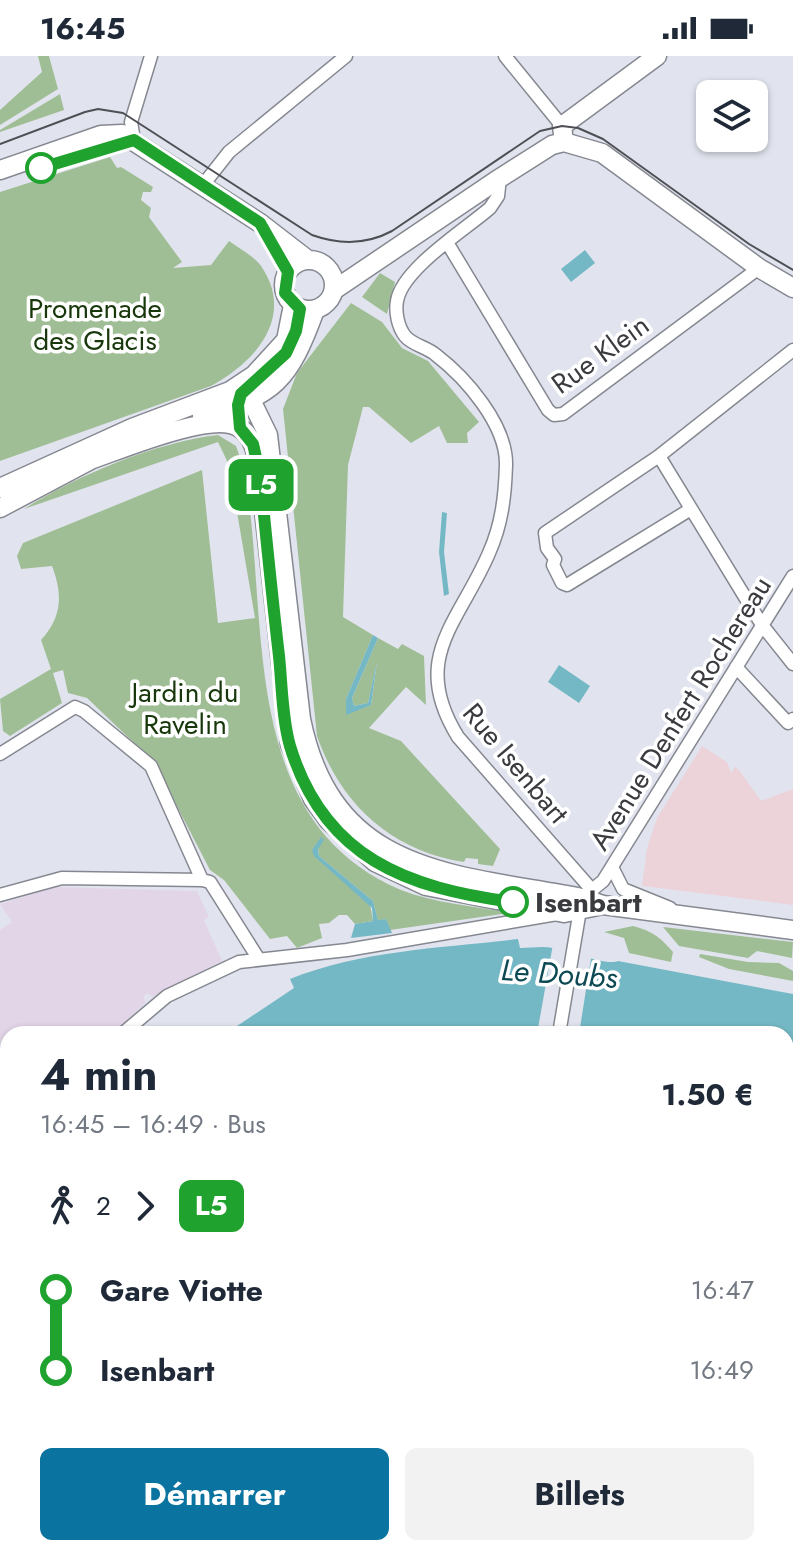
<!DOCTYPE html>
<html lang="fr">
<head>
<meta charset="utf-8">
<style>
  :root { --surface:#fff; --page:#f2f2f3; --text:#1f2937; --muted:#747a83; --accent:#0b739f }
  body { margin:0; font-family:Jost,sans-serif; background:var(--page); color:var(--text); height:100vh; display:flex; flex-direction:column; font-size:30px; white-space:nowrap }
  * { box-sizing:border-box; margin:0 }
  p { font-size:26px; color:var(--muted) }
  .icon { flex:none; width:44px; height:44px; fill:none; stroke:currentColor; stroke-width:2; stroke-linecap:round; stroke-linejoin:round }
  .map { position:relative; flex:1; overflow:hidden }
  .sheet { position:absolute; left:0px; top:970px; width:794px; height:530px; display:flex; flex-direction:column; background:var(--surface); border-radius:24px 24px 0 0; box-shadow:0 2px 6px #0004 }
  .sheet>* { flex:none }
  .badge { padding:0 16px; border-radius:12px; font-size:28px; line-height:52px }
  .controls { position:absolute; left:696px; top:24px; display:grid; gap:16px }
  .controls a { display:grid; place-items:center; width:72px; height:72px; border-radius:12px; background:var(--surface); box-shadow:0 2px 6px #0004; font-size:40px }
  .map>.badge { position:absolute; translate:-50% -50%; box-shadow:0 0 0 4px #fff }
  .legs { display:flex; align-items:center; gap:12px; height:88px; padding:0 40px; font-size:26px }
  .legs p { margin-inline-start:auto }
  .overview { display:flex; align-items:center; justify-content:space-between; height:136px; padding:0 40px }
  h1 { font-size:44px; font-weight:700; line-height:60px }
  .action { display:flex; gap:16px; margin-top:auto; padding:16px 40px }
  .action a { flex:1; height:92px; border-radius:12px; background:var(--accent); color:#fff; font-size:32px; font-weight:700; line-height:92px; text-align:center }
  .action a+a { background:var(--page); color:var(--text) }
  ul { padding:0 40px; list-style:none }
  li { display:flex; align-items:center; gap:28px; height:80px; font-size:30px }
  li i { display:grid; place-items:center; width:12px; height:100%; margin:0 10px; background:currentColor }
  li i::after { content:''; width:20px; height:20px; margin:-10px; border:6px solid; border-radius:50%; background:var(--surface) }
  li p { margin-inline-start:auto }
  li:first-child i { background:linear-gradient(#0000 50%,currentColor 0) }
  li:last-child i { background:linear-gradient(currentColor 50%,#0000 0) }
  .status { display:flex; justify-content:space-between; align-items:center; height:56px; padding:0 40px; background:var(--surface); direction:ltr }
  .status svg { height:22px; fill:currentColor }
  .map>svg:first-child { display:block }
</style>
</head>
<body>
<div class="status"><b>16:45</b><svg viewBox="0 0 49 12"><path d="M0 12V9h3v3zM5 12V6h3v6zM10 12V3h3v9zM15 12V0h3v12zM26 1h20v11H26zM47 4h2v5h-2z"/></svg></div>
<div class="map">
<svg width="793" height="1499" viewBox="0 0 793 1499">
  <rect width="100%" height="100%" fill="#e1e4ee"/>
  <path fill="#ecd3da" d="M 702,690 L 727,706 L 731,717 L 735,711 L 740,715 L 761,745 L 793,733 L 793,849 L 642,830 L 647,792 L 657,762 Z"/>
  <path fill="#e3d5e8" d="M 56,831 L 197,835 L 209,861 L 204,864 L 222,905 L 152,941 L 148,937 L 143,941 L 146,946 L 114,978 L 45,978 L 36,971 L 30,978 L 8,978 L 0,986 L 0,874 L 12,866 L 0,848 Z"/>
  <path fill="#a0be96" d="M 38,0 L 49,0 L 58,33 L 0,69 L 0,54 L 42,16 Z
    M 60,38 L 64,54 L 0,76 L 0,74 Z
    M 110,101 L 117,112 L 121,111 L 153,131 L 151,136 L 143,136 L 141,144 L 151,152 L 149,161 L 182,206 L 173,212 L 211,209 L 229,185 C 240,193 256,201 263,213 C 295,264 252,308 211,330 L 0,405 L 0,136 Z
    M 380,217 L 395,226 L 387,258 L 362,241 Z
    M 351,247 L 382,266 L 402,292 L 428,305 L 479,366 L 467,377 L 468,387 L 447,387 L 439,370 L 411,387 L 369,351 L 363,351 L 348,409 L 343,561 L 373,579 L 346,643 L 353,655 L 371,649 L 377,606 L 368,647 L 354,650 L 352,642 L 378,582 L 398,593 L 402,588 L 424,600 L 426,649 L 406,631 L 369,672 L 401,685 L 500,793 L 493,810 L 478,808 L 478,803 L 466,802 L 464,806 C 392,795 341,749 317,680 L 283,353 L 297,317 Z
    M 218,379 L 236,390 L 244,413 C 271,559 234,763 401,834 C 434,847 474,850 509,857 L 390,874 L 386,863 L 378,865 L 373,845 L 319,800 L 318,792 L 312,794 L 370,848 L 373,865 L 355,868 L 347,859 L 339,859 L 329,867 L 319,868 L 322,882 L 297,892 L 287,880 L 270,883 L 224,824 L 210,814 L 154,706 L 87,642 L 68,637 L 63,614 L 53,617 L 62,647 L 10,680 L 3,675 L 0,643 L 51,613 L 41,584 C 62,561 63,539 52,510 L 21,513 L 17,500 L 23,487 L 202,414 L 218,567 L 255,562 L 229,409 L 218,386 L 24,453 C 76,420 156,386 218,379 Z
    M 633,870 C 652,875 660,881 673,896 L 671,906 L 629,897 L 624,882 L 604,876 Z
    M 663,871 L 793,886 L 792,902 L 757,895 L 748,902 L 679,890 Z
    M 700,898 L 748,906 L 779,907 L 793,915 L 793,925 L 729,913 L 699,901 Z"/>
  <path fill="#75b8c5" d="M 585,194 L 595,207 L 571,226 L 561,213 Z
    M 442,456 L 447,457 L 444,496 L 449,538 L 444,540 L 439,496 Z
    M 373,579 L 378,582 L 352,642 L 354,650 L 368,647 L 377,605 L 371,649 L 346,659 L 346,643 Z
    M 559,609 L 590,630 L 579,647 L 548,626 Z
    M 321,781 L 324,784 L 318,793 L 319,800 L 373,845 L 378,864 L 386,863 L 392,877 L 351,882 L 355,868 L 373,865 L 372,852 L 314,800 L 312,794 Z
    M 518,883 L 520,892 C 531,892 542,890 553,892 C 570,895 606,910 618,905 L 793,938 L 793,1058 L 786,1056 L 786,978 L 225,978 L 294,932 L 290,923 C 362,894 443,892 518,883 Z
    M 8,1166 L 8,1331 L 0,1341 L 0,1179 Z"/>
  <path fill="#e1e4ee" d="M 553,888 L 592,896 L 579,978 L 537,978 Z"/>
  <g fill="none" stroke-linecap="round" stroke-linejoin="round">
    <defs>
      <path id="street" d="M 505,0 L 562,70
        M 134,84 L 131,66 L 151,0
        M 500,122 L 498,140 L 490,152 C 466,173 402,213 397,245 C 395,256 398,271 405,280 C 412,289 427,291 436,299 C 466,322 507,369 506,409 C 505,440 502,468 489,497 C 459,567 409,602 458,681 L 592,834
        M 203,129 L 229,96 L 346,0
        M 448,188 L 548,354 L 554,359 L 563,358 L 759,212
        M 793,294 L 659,400 L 762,569 L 793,608
        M 659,400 L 545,477 L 547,492 L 555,503 L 553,509 L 562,527 L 567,529 L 691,453
        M 736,611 L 788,667 L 793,663
        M 0,698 L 75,651 L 84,655 L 151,710 L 202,824
        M 612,811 L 623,833 L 670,852
        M 0,839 L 62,822 L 202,824 L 210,826 L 258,902
        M 122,978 L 167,940 L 239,906 L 347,894 L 557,858
        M 559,978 L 582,842 L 603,825 L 793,520
        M 0,1050 L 8,1054
        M 0,1062 L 8,1066
        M 0,1150 L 8,1138
        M 786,1232 L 793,1234
        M 0,1374 L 8,1365
        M 786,1421 L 793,1413
        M 786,1429 L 793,1433
        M 613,1492 L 619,1499
        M 447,1499 L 455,1492
        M 702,1499 L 710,1492"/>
      <path id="secondary" d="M 564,86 L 562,70 L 657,0
        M 0,114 L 101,79 L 122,78 L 260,167 L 308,204
        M284 229a25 25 0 1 1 50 0a25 25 0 1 1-50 0Z
        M 334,234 L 500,122 L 552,89 L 564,86 L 602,97 L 759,212 L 793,232
        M 230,335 L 251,344 L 268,379 L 301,663 C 333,820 453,817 582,842 L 603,849 L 793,874
        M 202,359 C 275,340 289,325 315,254
        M 90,404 C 120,394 211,355 238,371 C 255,380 257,401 260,419 L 290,688 L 313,743 L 329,765 L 375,806 L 426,830 L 564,857 L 603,849
        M 0,432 L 132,372 L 230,335 L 254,319 L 286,284 L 293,249
        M 0,452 L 100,399"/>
    </defs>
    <use href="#street" stroke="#858890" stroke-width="15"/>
    <use href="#secondary" stroke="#858890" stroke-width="21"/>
    <use href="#street" stroke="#fff" stroke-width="12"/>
    <use href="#secondary" stroke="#fff" stroke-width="18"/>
    <path stroke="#4f5055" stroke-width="2" d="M 0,88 L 85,56 L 98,53 L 123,57 L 312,179 C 340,189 366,189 392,175 L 540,75 L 562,70 L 578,72 L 603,83 L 749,188 L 793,214
      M 786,1251 L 793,1253
      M 0,1475 L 8,1471"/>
  </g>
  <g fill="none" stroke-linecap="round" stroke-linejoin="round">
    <defs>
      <path id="line-1" d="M 41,112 L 134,84 L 260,167 L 288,216 L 285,237 L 300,253 L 296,275 L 286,297 L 241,338 L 238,349 L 240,372 L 253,388 L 260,419 C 266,480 272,540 279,600 C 282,629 282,662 290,690 C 324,802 407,832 513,846"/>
    </defs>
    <use href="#line-1" stroke="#fff" stroke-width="18"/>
    <use href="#line-1" stroke="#1fa22e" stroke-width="12"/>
  </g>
  <g fill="#fff" stroke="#1fa22e" stroke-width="4">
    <circle cx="41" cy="112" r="14"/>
    <circle cx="513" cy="846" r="14"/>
  </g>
  <g text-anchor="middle" stroke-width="7" stroke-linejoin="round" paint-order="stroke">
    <g font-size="28" fill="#18370b" stroke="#fff">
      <text x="95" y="262">Promenade<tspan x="95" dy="32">des Glacis</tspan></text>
      <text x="185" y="646">Jardin du<tspan x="185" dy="32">Ravelin</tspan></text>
    </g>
    <g font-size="28" fill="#3a3b3f" stroke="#fff">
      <text transform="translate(600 298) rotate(-36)" y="10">Rue Klein</text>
      <text transform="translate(680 657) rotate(-58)" y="10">Avenue Denfert Rochereau</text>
      <text transform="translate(516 707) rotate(50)" y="10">Rue Isenbart</text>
    </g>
    <g font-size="28" font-weight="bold" fill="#3a3b3f" stroke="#fff" text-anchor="start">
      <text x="535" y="856">Isenbart</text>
    </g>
    <g font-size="30" font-style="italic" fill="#0c4953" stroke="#fff">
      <text transform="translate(559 918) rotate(4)" y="10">Le Doubs</text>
    </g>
  </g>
</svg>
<div class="controls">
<a><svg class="icon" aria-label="layers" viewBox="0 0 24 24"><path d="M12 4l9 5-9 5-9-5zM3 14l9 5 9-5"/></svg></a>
</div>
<b class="badge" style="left:261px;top:429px;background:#1fa22e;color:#fff">L5</b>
<section class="sheet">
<div class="overview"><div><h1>4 min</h1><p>16:45 – 16:49 · Bus</p></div><b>1.50 €</b></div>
<div class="legs"><svg class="icon" aria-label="walk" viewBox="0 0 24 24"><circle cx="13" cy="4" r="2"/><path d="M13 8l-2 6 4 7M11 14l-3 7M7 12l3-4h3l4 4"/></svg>2<svg class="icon" aria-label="forward" viewBox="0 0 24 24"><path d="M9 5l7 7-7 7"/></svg><b class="badge" style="background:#1fa22e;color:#fff">L5</b></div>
<ul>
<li><i style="color:#1fa22e"></i><b>Gare Viotte</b><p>16:47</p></li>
<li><i style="color:#1fa22e"></i><b>Isenbart</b><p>16:49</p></li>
</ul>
<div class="action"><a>Démarrer</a><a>Billets</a></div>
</section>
</div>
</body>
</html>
